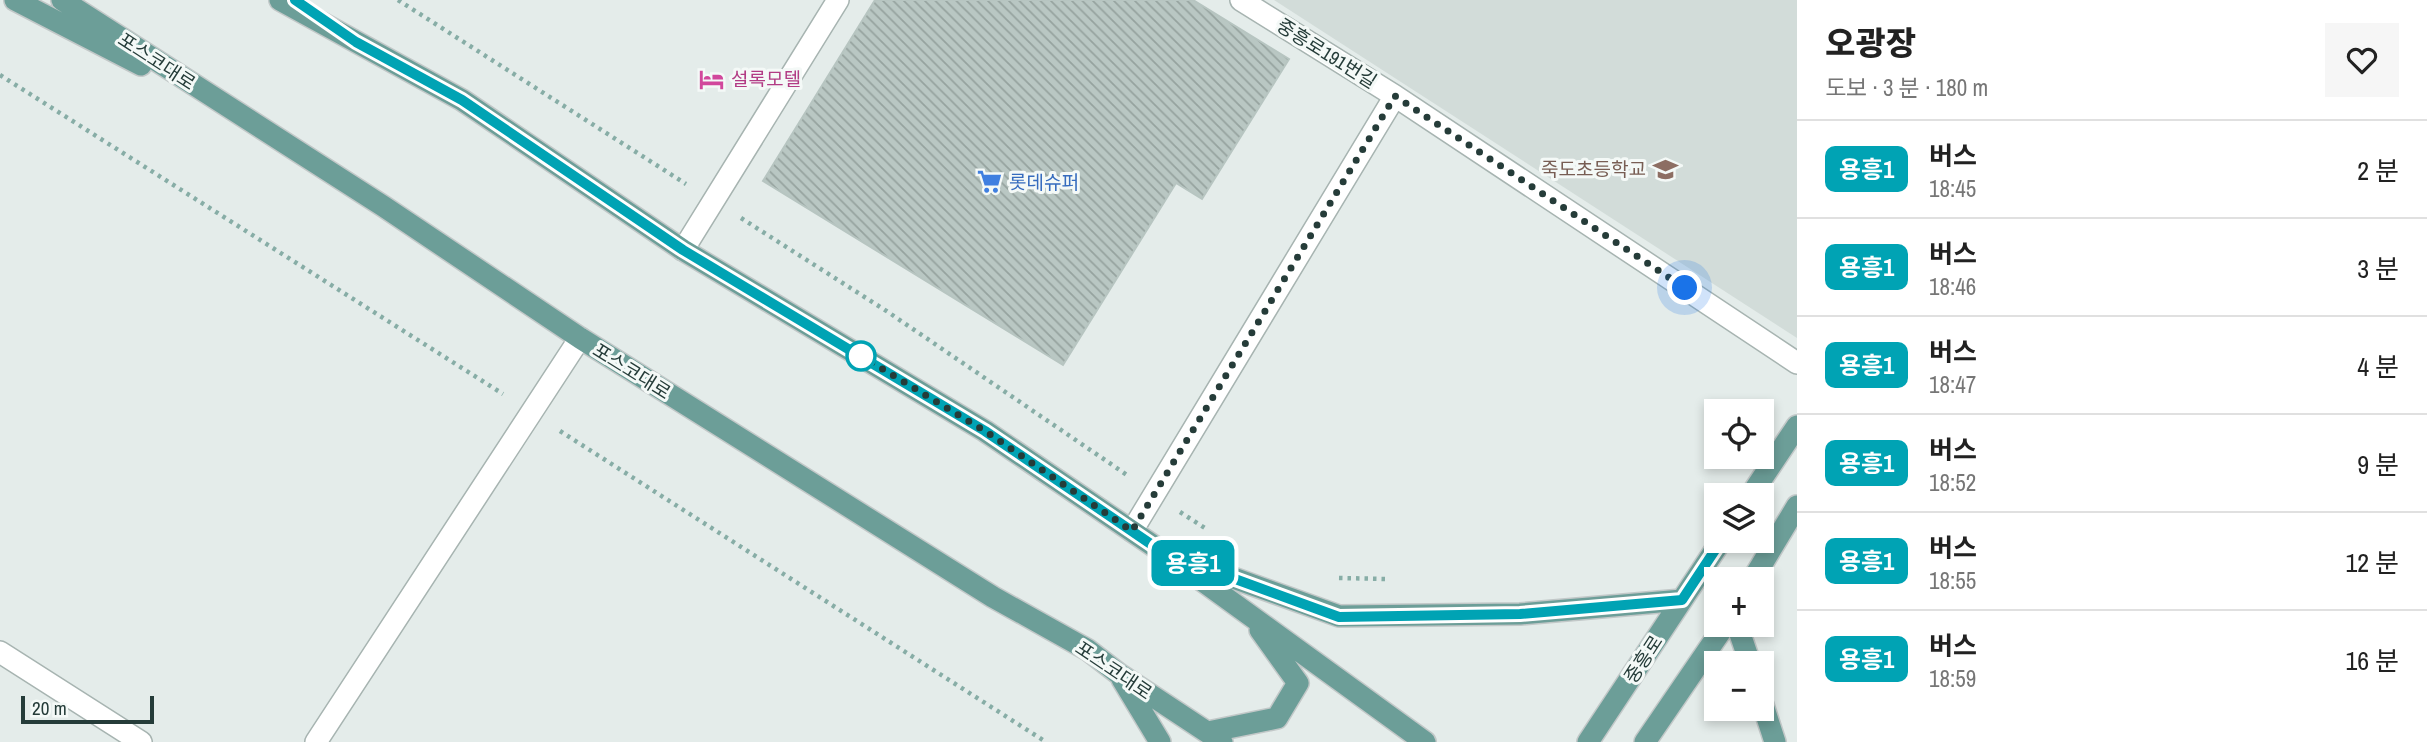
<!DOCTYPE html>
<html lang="ko">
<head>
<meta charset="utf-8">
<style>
  :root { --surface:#fff; --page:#f6f6f6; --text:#222; --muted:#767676; --line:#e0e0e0 }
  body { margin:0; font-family:"Archivo Narrow","Noto Sans KR",sans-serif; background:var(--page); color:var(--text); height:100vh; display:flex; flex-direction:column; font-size:26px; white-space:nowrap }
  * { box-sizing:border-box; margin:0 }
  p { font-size:23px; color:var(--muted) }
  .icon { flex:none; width:38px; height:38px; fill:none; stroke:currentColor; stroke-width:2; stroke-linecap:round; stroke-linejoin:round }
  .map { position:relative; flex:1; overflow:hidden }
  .details { display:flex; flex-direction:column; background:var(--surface); width:630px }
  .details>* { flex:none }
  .badge { padding:0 14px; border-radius:10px; font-size:24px; line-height:46px }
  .buttons { position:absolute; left:1704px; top:399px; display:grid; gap:14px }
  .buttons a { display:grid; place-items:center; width:70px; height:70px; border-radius:0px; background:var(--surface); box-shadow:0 4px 10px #0003; font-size:35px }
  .scale { position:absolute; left:21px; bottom:18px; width:133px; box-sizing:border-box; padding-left:7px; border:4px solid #253c39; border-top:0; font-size:19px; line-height:24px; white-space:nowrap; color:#253c39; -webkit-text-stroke:5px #f4f9f7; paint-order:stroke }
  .you { position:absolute; width:35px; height:35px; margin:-18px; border:5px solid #fff; border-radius:50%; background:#1a73e8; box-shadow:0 0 0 10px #1a73e833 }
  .map>.badge { position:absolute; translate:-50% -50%; box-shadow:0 0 0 4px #fff }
  .round { display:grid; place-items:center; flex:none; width:74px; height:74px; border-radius:0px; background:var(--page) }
  .head { display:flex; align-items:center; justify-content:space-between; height:119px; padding:0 28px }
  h1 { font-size:33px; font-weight:800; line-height:52px }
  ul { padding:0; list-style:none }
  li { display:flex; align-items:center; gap:21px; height:98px; padding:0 28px; border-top:2px solid var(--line) }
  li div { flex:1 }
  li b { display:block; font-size:26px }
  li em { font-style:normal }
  li .badge { min-width:77px; font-weight:700; text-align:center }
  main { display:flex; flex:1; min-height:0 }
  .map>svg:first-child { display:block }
</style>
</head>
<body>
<main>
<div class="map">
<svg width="1797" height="742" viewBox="0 0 1797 742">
  <defs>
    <pattern id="building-back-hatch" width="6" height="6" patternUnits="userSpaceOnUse" patternTransform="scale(1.75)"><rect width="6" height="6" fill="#b9c7c3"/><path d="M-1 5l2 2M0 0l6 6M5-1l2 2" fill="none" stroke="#96a39f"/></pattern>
  </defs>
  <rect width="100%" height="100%" fill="#e4ecea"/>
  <path fill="#d2dcd9" d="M 1274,0 L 1797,0 L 1797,338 Z"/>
  <path fill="url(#building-back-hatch)" stroke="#b7c5c1" stroke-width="2" d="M 875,0 L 1193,0 L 1289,59 L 1202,199 L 1176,183 L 1063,365 L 763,181 Z"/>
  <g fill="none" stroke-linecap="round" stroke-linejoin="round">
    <defs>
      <path id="minor" d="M 1241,0 L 1395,96 L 1797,363
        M 683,250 L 838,0
        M 1132,531 L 1395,96
        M 0,652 L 141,742
        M 316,742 L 580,338"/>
      <path id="major" d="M 15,0 L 141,65
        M 62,0 L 383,206 L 580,338 L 993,597 L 1088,650 L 1119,674 L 1222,742
        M 280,0 L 462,100 L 683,250 L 985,431 L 1164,553 L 1425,742
        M 1751,495 L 1797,426
        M 1189,562 L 1339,616 L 1520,614 L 1682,600
        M 1753,579 L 1797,506
        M 1737,625 L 1750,663
        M 1122,679 L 1160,742
        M 1762,702 L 1775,742
        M 1208,732 L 1277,718 L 1298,683 L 1260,630
        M 1588,742 L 1721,541
        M 1645,742 L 1725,625"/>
    </defs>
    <use href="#minor" stroke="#a7b4b1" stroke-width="24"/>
    <use href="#major" stroke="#c2c8c8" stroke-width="24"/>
    <path stroke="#87ada6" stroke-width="4.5" stroke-dasharray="3.5 5" stroke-linecap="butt" d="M 398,0 L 686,184
      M 0,75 L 503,394
      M 741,218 L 888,312 L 1127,475
      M 560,431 L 1046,742
      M 1180,512 L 1208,530
      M 1339,578 L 1386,579"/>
    <use href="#minor" stroke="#fff" stroke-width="21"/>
    <use href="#major" stroke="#6c9e98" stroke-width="21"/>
  </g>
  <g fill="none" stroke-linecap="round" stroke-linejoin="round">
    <defs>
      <path id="line" d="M 295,0 L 356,42 L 462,100 L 683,250 L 985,431 L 1164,553 L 1339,617 L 1520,614 L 1682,600 L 1721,541"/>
    </defs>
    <use href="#line" stroke="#fff" stroke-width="16"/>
    <use href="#line" stroke="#00a3b4" stroke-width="10"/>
    <path stroke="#253c39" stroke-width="7" stroke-dasharray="0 12.6" d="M 861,356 L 985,431 L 1132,531 L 1395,96 L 1685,288"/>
  </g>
  <defs>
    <symbol id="hotel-bare" viewBox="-9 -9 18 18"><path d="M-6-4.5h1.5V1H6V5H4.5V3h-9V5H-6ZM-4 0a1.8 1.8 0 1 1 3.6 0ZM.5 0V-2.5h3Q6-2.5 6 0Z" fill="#d1479c" stroke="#f4f9f7" stroke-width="2.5" paint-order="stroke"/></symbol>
    <symbol id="school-bare" viewBox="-9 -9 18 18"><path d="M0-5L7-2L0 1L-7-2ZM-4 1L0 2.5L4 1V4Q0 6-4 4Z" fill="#8d6e63" stroke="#f4f9f7" stroke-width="2.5" paint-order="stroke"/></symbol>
    <symbol id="supermarket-bare" viewBox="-9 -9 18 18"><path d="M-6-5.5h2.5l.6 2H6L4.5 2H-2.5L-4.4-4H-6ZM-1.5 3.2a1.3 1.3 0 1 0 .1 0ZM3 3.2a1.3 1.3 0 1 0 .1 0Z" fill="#3f7fe0" stroke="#f4f9f7" stroke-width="2.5" paint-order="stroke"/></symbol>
  </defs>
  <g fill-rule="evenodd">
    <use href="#hotel-bare" x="694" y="62" width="35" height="35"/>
    <use href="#school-bare" x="1648" y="152" width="35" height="35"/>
    <use href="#supermarket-bare" x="972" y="164" width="35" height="35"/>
  </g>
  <circle fill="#fff" stroke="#00a3b4" stroke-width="3.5" cx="861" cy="356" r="14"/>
  <g text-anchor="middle" stroke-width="6" stroke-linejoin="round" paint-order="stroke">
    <g font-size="19" fill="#253c39" stroke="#f4f9f7">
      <text transform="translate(1327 53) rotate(32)" y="7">중흥로191번길</text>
      <text transform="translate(157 61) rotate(33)" y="7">포스코대로</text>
      <text transform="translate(632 371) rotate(32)" y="7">포스코대로</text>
      <text transform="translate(1643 659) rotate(-57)" y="7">중흥로</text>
      <text transform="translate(1114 670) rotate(34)" y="7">포스코대로</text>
    </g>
    <g font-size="19" fill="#b23c85" stroke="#f4f9f7" text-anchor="start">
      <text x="731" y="86">설록모텔</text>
    </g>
    <g font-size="19" fill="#785e54" stroke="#f4f9f7" text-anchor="end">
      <text x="1646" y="176">죽도초등학교</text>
    </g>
    <g font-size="19" fill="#366cbe" stroke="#f4f9f7" text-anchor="start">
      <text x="1009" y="189">롯데슈퍼</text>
    </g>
  </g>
</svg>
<div class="buttons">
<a><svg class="icon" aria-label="locate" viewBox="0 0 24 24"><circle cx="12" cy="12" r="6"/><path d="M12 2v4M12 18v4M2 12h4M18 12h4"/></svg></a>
<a><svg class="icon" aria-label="layers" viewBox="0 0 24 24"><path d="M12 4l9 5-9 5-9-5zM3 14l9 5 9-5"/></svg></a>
<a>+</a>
<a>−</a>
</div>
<div class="scale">20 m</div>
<div class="you" style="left:1685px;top:288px"></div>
<b class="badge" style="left:1193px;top:563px;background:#00a3b4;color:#fff">용흥1</b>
</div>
<section class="details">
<div class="head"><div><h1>오광장</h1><p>도보 · 3 분 · 180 m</p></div><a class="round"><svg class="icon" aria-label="heart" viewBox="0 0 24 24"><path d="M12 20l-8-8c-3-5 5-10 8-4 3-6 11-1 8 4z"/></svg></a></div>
<ul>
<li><span class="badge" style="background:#00a3b4;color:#fff">용흥1</span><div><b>버스</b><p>18:45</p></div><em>2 분</em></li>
<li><span class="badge" style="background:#00a3b4;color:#fff">용흥1</span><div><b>버스</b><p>18:46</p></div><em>3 분</em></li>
<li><span class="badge" style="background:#00a3b4;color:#fff">용흥1</span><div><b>버스</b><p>18:47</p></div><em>4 분</em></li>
<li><span class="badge" style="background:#00a3b4;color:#fff">용흥1</span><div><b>버스</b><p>18:52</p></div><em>9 분</em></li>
<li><span class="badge" style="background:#00a3b4;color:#fff">용흥1</span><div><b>버스</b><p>18:55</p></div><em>12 분</em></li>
<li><span class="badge" style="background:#00a3b4;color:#fff">용흥1</span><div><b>버스</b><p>18:59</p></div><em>16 분</em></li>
</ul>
</section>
</main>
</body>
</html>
